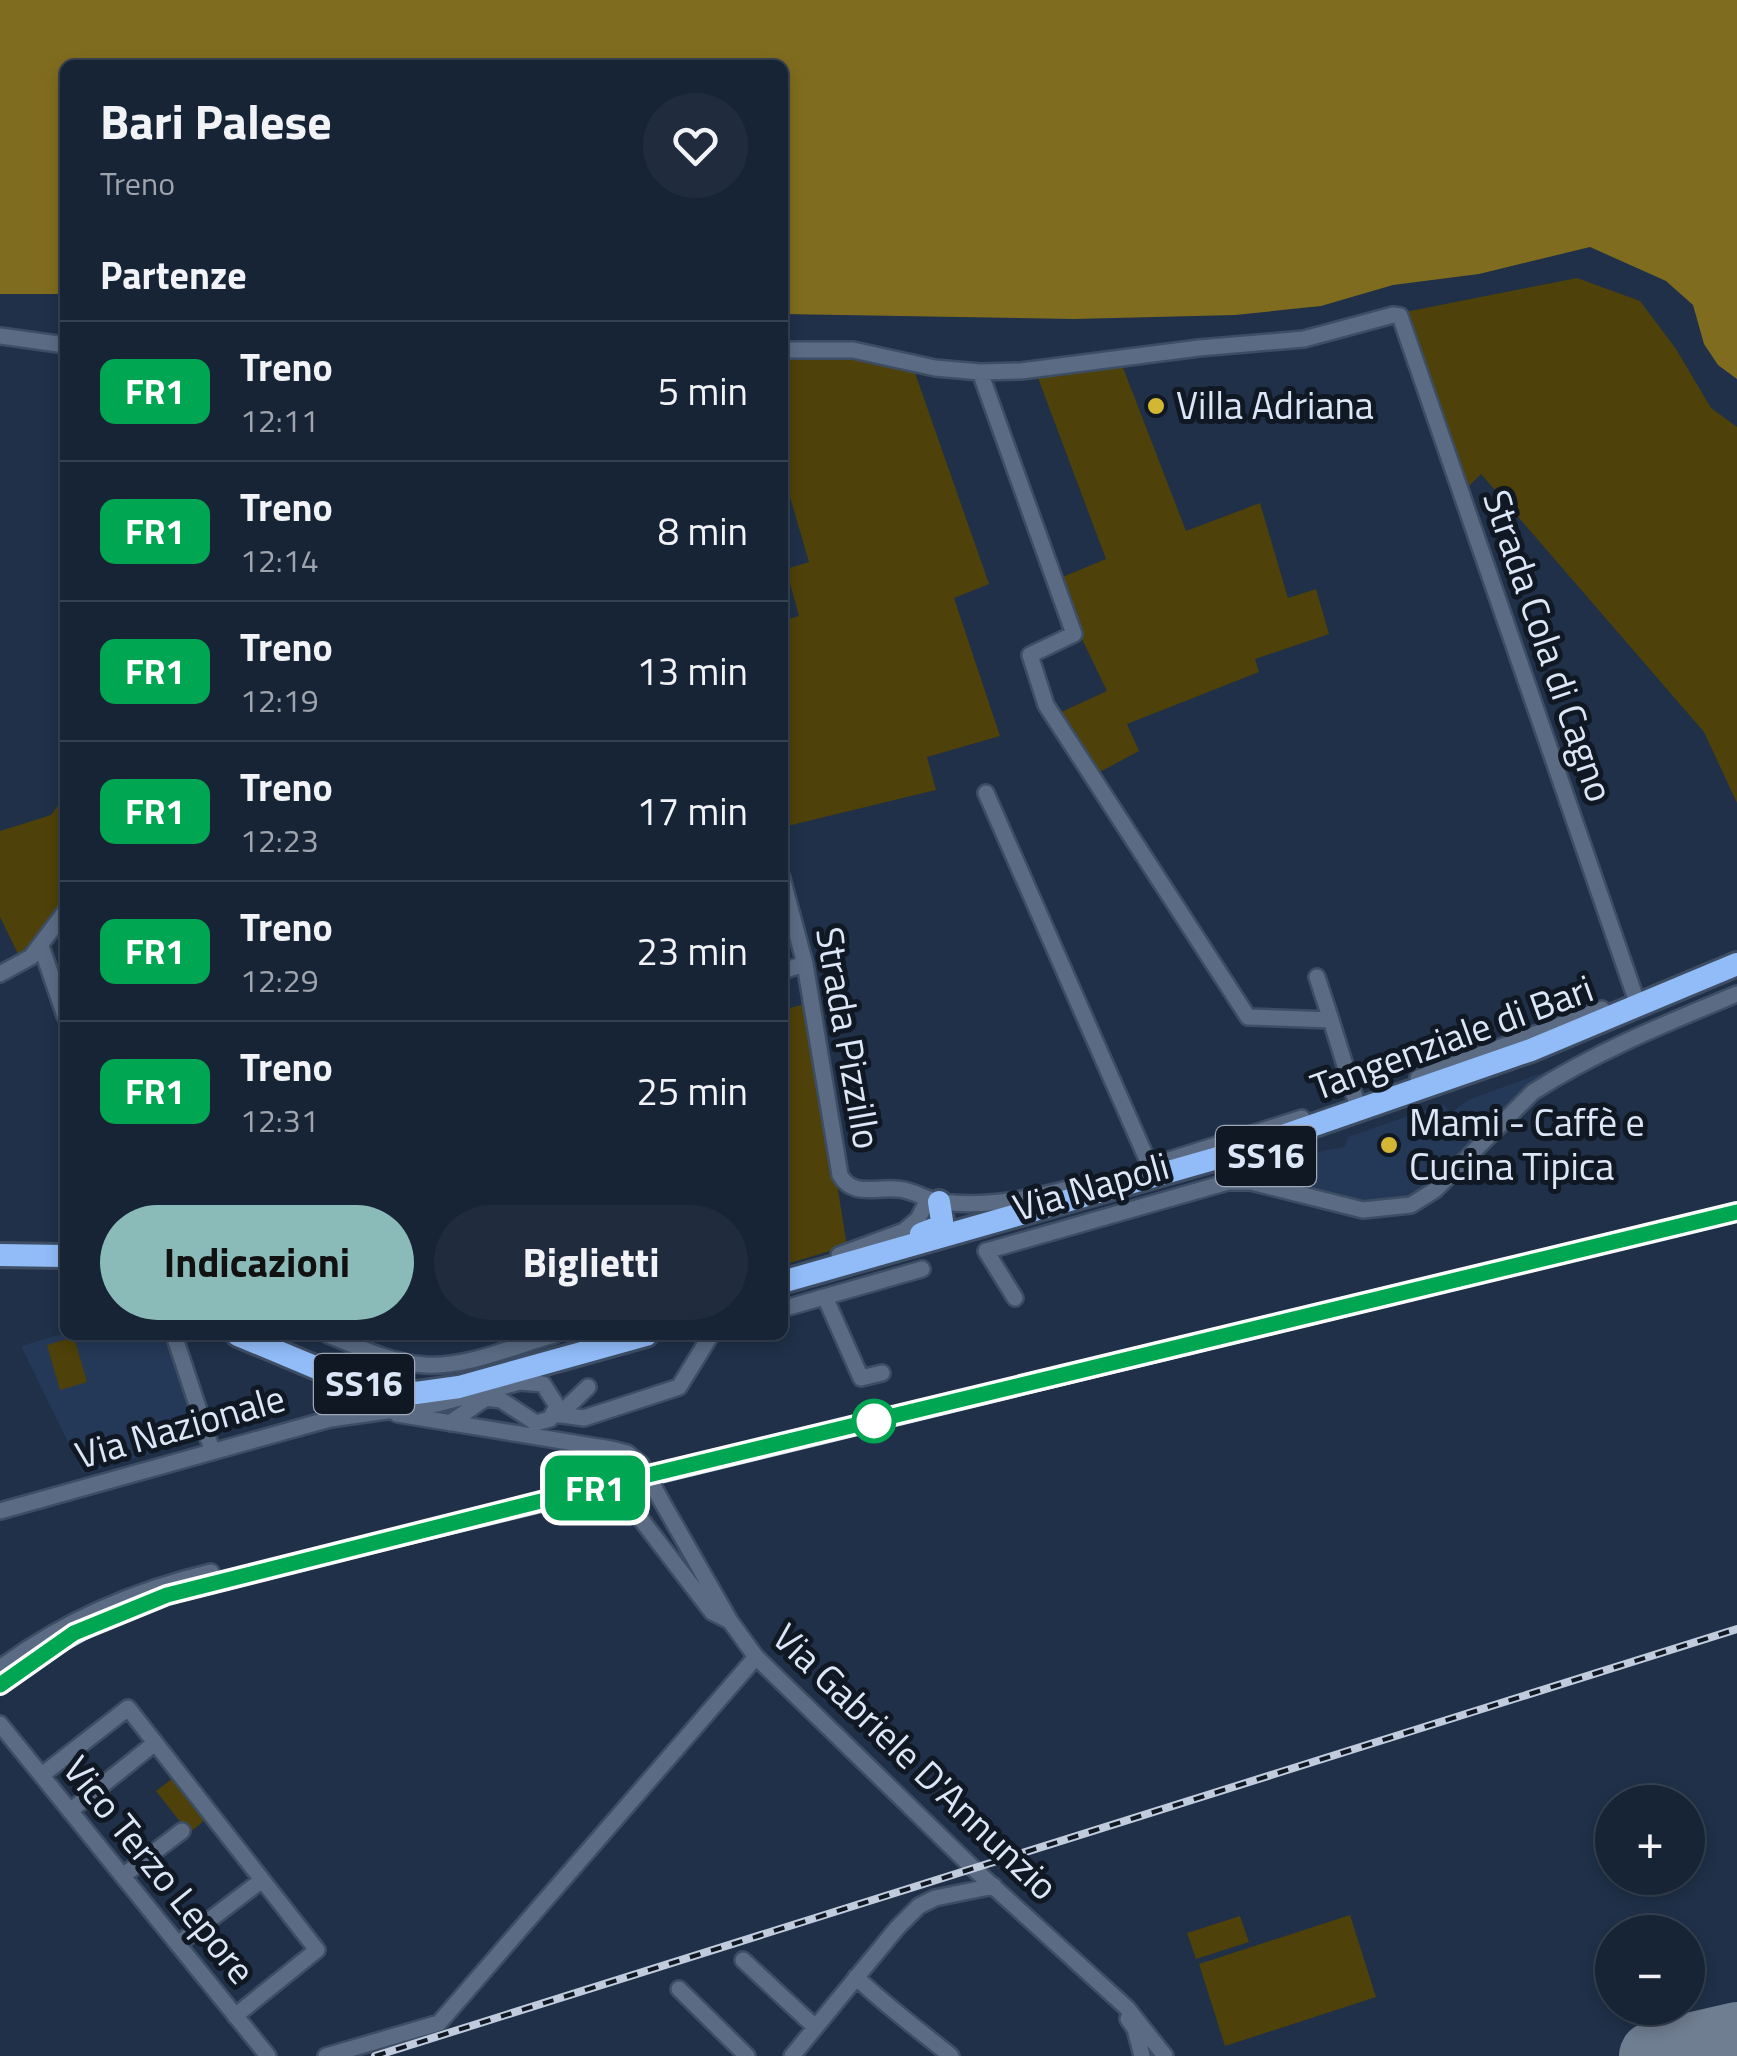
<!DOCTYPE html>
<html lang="it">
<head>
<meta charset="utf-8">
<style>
  :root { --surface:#172436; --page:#202c3e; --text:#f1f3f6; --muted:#9ea4ad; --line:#364151; --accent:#8bbbb9 }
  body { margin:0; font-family:"Titillium Web",sans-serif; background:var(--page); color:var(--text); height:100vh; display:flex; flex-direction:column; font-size:38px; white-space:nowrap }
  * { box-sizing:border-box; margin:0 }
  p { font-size:32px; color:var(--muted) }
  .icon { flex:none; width:55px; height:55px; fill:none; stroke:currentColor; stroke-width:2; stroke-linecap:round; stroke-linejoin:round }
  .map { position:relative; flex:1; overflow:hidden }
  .side { position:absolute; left:60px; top:60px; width:728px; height:1280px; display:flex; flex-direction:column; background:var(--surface); border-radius:15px; box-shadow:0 5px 15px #0003,0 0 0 2px var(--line) }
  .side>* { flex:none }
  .badge { padding:0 20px; border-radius:15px; font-size:35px; line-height:65px }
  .controls { position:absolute; left:1595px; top:1785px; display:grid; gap:20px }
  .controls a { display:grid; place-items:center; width:110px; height:110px; border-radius:50%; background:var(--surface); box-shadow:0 5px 15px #0003,0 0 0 2px var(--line); font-size:50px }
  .map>.badge { position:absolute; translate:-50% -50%; box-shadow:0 0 0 5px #fff }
  h2 { padding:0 40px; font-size:38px; line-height:90px }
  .round { display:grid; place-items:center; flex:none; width:105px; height:105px; border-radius:52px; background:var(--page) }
  .head { display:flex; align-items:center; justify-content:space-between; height:170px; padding:0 40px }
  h1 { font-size:48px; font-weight:700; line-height:75px }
  .button { display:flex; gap:20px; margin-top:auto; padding:20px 40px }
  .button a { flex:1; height:115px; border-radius:60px; background:var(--accent); color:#111; font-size:40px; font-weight:700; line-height:115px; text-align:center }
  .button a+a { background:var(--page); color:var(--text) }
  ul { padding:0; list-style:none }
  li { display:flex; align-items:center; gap:30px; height:140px; padding:0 40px; border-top:2px solid var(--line) }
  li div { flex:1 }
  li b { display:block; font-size:38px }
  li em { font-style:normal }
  li .badge { min-width:110px; font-weight:700; text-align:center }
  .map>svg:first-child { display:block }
</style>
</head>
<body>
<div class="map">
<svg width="1737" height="2056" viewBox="0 0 1737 2056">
  <rect width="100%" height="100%" fill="#1f3048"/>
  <path fill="#243957" d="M 1613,1040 L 1545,1079 L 1420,1196 L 1372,1207 L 1233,1175 L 1264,1170 L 1326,1150 L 1345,1147 L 1348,1137 L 1443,1104 L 1451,1113 L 1468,1100 L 1558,1067 L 1585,1051 Z
    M 65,1333 L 167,1335 L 203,1439 L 83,1473 L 21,1346 Z"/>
  <path fill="#4e4109" d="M 1577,278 L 1640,301 L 1676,349 L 1711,408 L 1737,427 L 1737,803 L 1704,732 L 1481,474 L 1466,489 L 1405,312 Z
    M 836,353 L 914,370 L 989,584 L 954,598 L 1000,736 L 927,757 L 936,790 L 783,827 L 782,621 L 799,616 L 786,569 L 809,562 L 783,473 L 783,355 Z
    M 1122,365 L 1186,531 L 1260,503 L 1288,598 L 1316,589 L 1329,634 L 1255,659 L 1259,672 L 1127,724 L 1139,751 L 1098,773 L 1059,713 L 1107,691 L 1081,637 L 1060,578 L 1106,559 L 1038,378 Z
    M 65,796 L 65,899 L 19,956 L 0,917 L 0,831 L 51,815 Z
    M 808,1003 L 847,1246 L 783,1265 L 783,1010 Z
    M 74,1337 L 87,1382 L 60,1390 L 47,1345 Z
    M 177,1775 L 210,1816 L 189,1833 L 156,1791 Z
    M 1350,1915 L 1376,1997 L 1225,2046 L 1199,1964 Z
    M 1240,1916 L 1249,1942 L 1196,1959 L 1187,1933 Z"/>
  <path fill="#7f6c1e" d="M 0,0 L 1737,0 L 1737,379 L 1718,365 L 1704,344 L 1693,305 L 1666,281 L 1590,247 L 1479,274 L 1393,285 L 1321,306 L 1235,315 L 1074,319 L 783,314 L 782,65 L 65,65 L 65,294 L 0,294 Z"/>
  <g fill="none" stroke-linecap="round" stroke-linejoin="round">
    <path stroke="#707e92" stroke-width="70" d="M 1654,2056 L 1737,2037"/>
    <defs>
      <path id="minor" d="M 0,336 L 65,345
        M 782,350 L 853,350 L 935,368 L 980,372 L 1021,371 L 1199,348 L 1304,339 L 1393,315 L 1400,316 L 1635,996
        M 980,372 L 1074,634 L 1030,655 L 1046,705 L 1248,1017 L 1331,1020 L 1356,1101
        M 986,793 L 1150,1166
        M 782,878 L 805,964 L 840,1175 C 852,1197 875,1187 896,1189 C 912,1189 925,1200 941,1202 C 992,1208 1038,1197 1087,1184
        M 41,946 L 65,1016
        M 782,971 L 805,964
        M 0,974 L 31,957 L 65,912
        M 1317,977 L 1331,1020
        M 1418,1078 L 1602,1009
        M 1147,1167 L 1302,1118
        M 839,1255 L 904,1231 L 918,1219 L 928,1199
        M 825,1297 L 861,1378 L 882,1373
        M 1015,1298 L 986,1251 L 1228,1182 L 1251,1182 L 1363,1210 L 1411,1205 L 1435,1190 L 1533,1092 C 1597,1051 1667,1023 1737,994
        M 782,1309 L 922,1269
        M 174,1335 L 212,1450
        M 328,1335 C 359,1347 391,1363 425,1365 C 466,1368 514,1346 554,1335
        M 397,1414 L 611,1449 L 627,1453 L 641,1464
        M 555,1414 L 584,1418 L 679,1387 L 711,1335
        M 559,1415 L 588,1387
        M 627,1501 L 712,1612 L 730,1621
        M 662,1502 L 730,1621 L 756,1657 L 974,1869 L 1127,2008 L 1165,2056
        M 0,1511 L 330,1419 L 437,1404 L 520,1382 L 543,1384 L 557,1406 L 550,1419 L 536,1423 L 501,1400 L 486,1398 L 450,1423
        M 0,1668 C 63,1621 135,1590 211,1572
        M 0,1724 L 268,2056
        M 42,1775 L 128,1708 L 317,1950 L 235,2016
        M 70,1811 L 155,1743
        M 124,1875 L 182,1831
        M 178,1944 L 262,1880
        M 743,1960 L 815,2027
        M 856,1977 C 886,2006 919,2030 951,2056
        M 679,1989 L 747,2056
        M 1128,2019 L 1135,2029 L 1142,2056
        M 326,2056 L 439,2023 L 756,1657
        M 792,2056 L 897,1928 L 919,1906 L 935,1898 L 994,1886"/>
      <path id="highway" d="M 921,1234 L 939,1227 L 942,1221 L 939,1202
        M 0,1255 L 65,1256
        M 782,1282 L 1228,1155 L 1531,1050 L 1737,964
        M 238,1335 L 329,1373 L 375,1387 L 416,1393 L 459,1387 L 646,1335"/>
    </defs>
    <use href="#minor" stroke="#3d4d64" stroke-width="20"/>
    <use href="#highway" stroke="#3d4d64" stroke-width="28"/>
    <use href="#minor" stroke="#5a6b83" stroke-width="15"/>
    <use href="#highway" stroke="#91bcf8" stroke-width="22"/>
    <defs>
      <path id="rail" d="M 0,1692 C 55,1648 113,1618 180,1597 L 1737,1218
        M 375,2056 L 1737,1629"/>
    </defs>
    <use href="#rail" stroke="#c0ccdd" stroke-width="8"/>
    <use href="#rail" stroke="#101823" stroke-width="4" stroke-dasharray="11" stroke-linecap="butt"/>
    <defs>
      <path id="minor-bridge" d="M 641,1464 L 662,1502"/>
    </defs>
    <use href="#minor-bridge" stroke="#3d4d64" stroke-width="20" stroke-linecap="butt"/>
    <use href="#minor-bridge" stroke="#5a6b83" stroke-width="15"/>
  </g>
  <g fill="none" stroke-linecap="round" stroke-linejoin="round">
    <defs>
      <path id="line" d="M 0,1685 L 74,1633 L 167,1595 L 549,1499 L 1737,1212"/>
    </defs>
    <use href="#line" stroke="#fff" stroke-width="22"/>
    <use href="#line" stroke="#00a651" stroke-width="15"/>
  </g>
  <g fill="#d4b635" stroke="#101823" stroke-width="4">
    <circle cx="1156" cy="406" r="10"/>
    <circle cx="1389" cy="1145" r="10"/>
  </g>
  <circle fill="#fff" stroke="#00a651" stroke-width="5" cx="874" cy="1421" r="20"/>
  <g text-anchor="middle" stroke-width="10" stroke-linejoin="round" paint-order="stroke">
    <g fill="#101823" stroke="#9ea8b7" stroke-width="2.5">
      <rect x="1216" y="1126" width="100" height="60" rx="8"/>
      <rect x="314" y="1354" width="100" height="60" rx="8"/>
    </g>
    <g font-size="35" font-weight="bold" fill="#dbe6f6">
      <text x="1266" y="1168">SS16</text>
      <text x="364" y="1396">SS16</text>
    </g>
    <g font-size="38" fill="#dbe6f6" stroke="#101823" text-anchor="start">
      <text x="1176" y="419">Villa Adriana</text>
      <text x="1409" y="1136">Mami - Caffè e<tspan x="1409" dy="44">Cucina Tipica</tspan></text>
    </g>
    <g font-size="38" fill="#dbe6f6" stroke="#101823">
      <text transform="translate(1548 646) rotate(71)" y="13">Strada Cola di Cagno</text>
      <text transform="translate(848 1038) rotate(80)" y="13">Strada Pizzillo</text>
      <text transform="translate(1452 1038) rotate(-20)" y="13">Tangenziale di Bari</text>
      <text transform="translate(1091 1187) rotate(-16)" y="13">Via Napoli</text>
      <text transform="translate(180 1427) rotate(-16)" y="13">Via Nazionale</text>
      <text transform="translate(915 1762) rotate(44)" y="13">Via Gabriele D'Annunzio</text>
      <text transform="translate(159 1870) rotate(51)" y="13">Vico Terzo Lepore</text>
    </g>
  </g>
</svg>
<div class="controls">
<a>+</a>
<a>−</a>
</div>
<b class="badge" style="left:595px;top:1488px;background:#00a651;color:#fff">FR1</b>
<section class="side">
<div class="head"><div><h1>Bari Palese</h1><p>Treno</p></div><a class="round"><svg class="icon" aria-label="heart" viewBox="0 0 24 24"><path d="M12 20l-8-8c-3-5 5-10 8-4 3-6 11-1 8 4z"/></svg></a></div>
<h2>Partenze</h2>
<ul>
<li><span class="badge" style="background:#00a651;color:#fff">FR1</span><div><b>Treno</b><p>12:11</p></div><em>5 min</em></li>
<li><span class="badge" style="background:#00a651;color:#fff">FR1</span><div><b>Treno</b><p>12:14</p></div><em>8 min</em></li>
<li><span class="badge" style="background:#00a651;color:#fff">FR1</span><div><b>Treno</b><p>12:19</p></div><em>13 min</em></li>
<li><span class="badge" style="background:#00a651;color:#fff">FR1</span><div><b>Treno</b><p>12:23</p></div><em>17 min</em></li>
<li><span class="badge" style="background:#00a651;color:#fff">FR1</span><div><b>Treno</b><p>12:29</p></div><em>23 min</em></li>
<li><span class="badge" style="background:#00a651;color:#fff">FR1</span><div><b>Treno</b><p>12:31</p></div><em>25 min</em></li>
</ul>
<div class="button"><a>Indicazioni</a><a>Biglietti</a></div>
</section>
</div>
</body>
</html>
